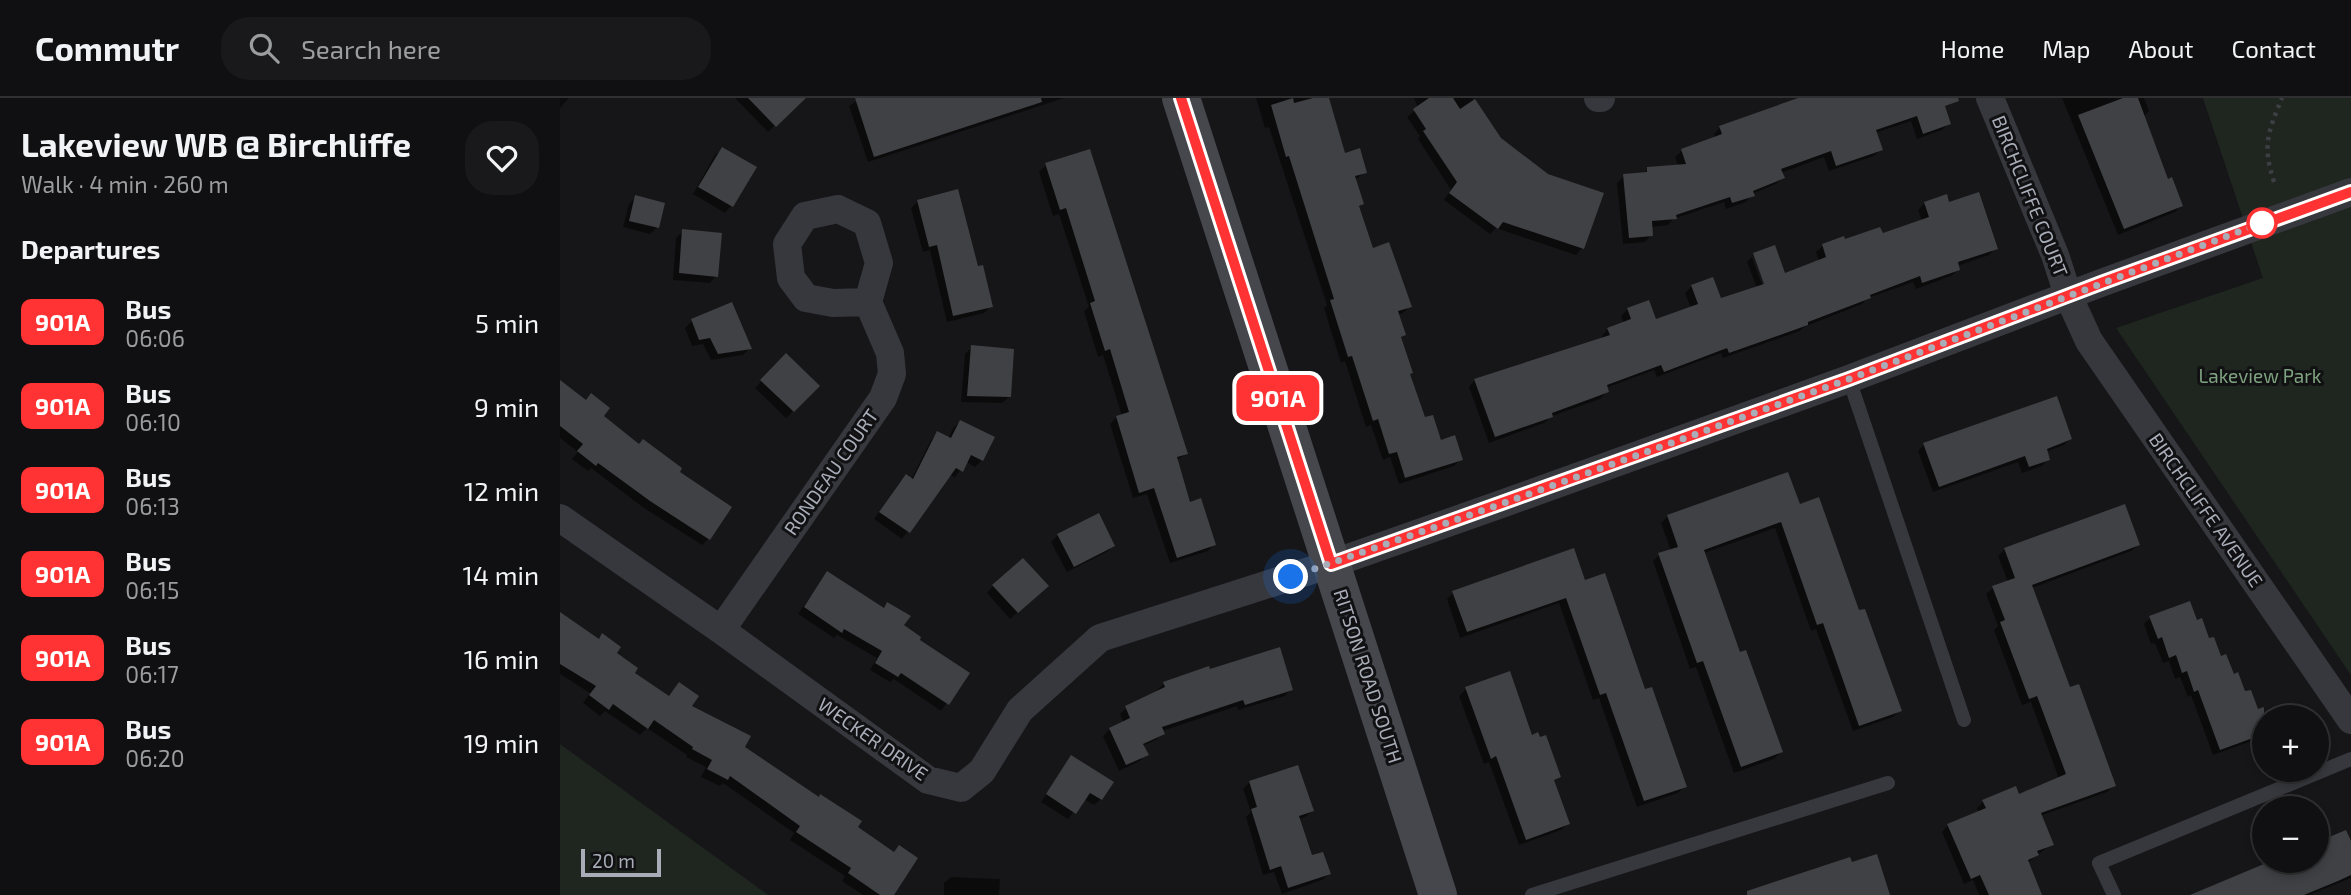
<!DOCTYPE html>
<html lang="en">
<head>
<meta charset="utf-8">
<style>
  :root { --surface:#101012; --page:#19191b; --text:#f1f3f6; --muted:#9c9d9f; --line:#303032 }
  body { margin:0; font-family:"Exo 2",sans-serif; background:var(--page); color:var(--text); height:100vh; display:flex; flex-direction:column; font-size:26px; white-space:nowrap }
  * { box-sizing:border-box; margin:0 }
  p { font-size:23px; color:var(--muted) }
  .icon { flex:none; width:38px; height:38px; fill:none; stroke:currentColor; stroke-width:2; stroke-linecap:round; stroke-linejoin:round }
  .map { position:relative; flex:1; overflow:hidden }
  .panel { display:flex; flex-direction:column; background:var(--surface); width:560px }
  .panel>* { flex:none }
  .badge { padding:0 14px; border-radius:10px; font-size:24px; line-height:46px }
  .buttons { position:absolute; left:1692px; top:607px; display:grid; gap:14px }
  .buttons a { display:grid; place-items:center; width:77px; height:77px; border-radius:50%; background:var(--surface); box-shadow:0 4px 10px #0003,0 0 0 2px var(--line); font-size:35px }
  .scale { position:absolute; left:21px; bottom:18px; width:80px; box-sizing:border-box; padding-left:7px; border:4px solid #a8adb8; border-top:0; font-size:19px; line-height:24px; white-space:nowrap; color:#a8adb8; -webkit-text-stroke:5px #111113; paint-order:stroke }
  .you { position:absolute; width:35px; height:35px; margin:-18px; border:5px solid #fff; border-radius:50%; background:#1a73e8; box-shadow:0 0 0 10px #1a73e833 }
  .map>.badge { position:absolute; translate:-50% -50%; box-shadow:0 0 0 4px #fff }
  h2 { padding:0 21px; font-size:26px; line-height:63px }
  .round { display:grid; place-items:center; flex:none; width:74px; height:74px; border-radius:28px; background:var(--page) }
  .overview { display:flex; align-items:center; justify-content:space-between; height:119px; padding:0 21px }
  h1 { font-size:33px; font-weight:700; line-height:52px }
  ul { padding:0; list-style:none }
  li { display:flex; align-items:center; gap:21px; height:84px; padding:0 21px }
  li div { flex:1 }
  li b { display:block; font-size:26px }
  li em { font-style:normal }
  li .badge { min-width:77px; font-weight:700; text-align:center }
  header { display:flex; align-items:center; gap:42px; box-sizing:border-box; height:98px; padding:0 35px; background:var(--surface); border-bottom:2px solid var(--line) }
  header strong { font-size:33px }
  nav { display:flex; gap:38px; margin-inline-start:auto; font-size:24px }
  .search { width:490px; height:63px; background:var(--page); display:flex; align-items:center; gap:18px; box-sizing:border-box; padding:0 24px; border-radius:28px; color:var(--muted); font-size:26px }
  main { display:flex; flex:1; min-height:0 }
  .map>svg:first-child { display:block }
</style>
</head>
<body>
<header>
<strong>Commutr</strong>
<div class="search"><svg class="icon" aria-label="search" viewBox="0 0 24 24"><circle cx="10" cy="10" r="6"/><path d="M15 15l6 6"/></svg>Search here</div>
<nav><a>Home</a><a>Map</a><a>About</a><a>Contact</a></nav>
</header>
<main>
<section class="panel">
<div class="overview"><div><h1>Lakeview WB @ Birchliffe</h1><p>Walk · 4 min · 260 m</p></div><a class="round"><svg class="icon" aria-label="heart" viewBox="0 0 24 24"><path d="M12 20l-8-8c-3-5 5-10 8-4 3-6 11-1 8 4z"/></svg></a></div>
<h2>Departures</h2>
<ul>
<li><span class="badge" style="background:#f33;color:#fff">901A</span><div><b>Bus</b><p>06:06</p></div><em>5 min</em></li>
<li><span class="badge" style="background:#f33;color:#fff">901A</span><div><b>Bus</b><p>06:10</p></div><em>9 min</em></li>
<li><span class="badge" style="background:#f33;color:#fff">901A</span><div><b>Bus</b><p>06:13</p></div><em>12 min</em></li>
<li><span class="badge" style="background:#f33;color:#fff">901A</span><div><b>Bus</b><p>06:15</p></div><em>14 min</em></li>
<li><span class="badge" style="background:#f33;color:#fff">901A</span><div><b>Bus</b><p>06:17</p></div><em>16 min</em></li>
<li><span class="badge" style="background:#f33;color:#fff">901A</span><div><b>Bus</b><p>06:20</p></div><em>19 min</em></li>
</ul>
</section>
<div class="map">
<svg width="1791" height="797" viewBox="0 0 1791 797">
  <rect width="100%" height="100%" fill="#161618"/>
  <path fill="#1e261f" d="M 1643,0 L 1791,0 L 1791,577 L 1556,230 L 1703,180 Z
    M 0,646 L 208,797 L 0,797 Z"/>
  <path fill="#0007" d="M 0,0 L 9,0 L 0,10 Z
    M 175,0 L 243,0 L 208,34 Z
    M 301,0 L 504,0 L 308,64 L 289,8 Z
    M 696,0 L 767,0 L 784,57 L 805,74 L 795,82 L 802,106 L 798,110 L 812,152 L 850,208 L 843,215 L 838,217 L 844,237 L 840,241 L 849,277 L 864,322 L 880,344 L 901,361 L 894,368 L 839,386 L 830,359 L 823,362 L 811,327 L 806,329 L 785,263 L 781,265 L 764,210 L 767,207 L 709,29 L 705,30 Z
    M 854,0 L 912,0 L 939,41 L 1022,150 L 1016,157 L 936,130 L 930,136 L 884,102 L 891,92 L 858,41 L 860,38 L 847,19 L 858,10 Z
    M 1243,0 L 1380,0 L 1389,25 L 1382,32 L 1357,41 L 1351,23 L 1315,35 L 1321,51 L 1314,58 L 1269,73 L 1264,59 L 1221,75 L 1222,80 L 1216,86 L 1192,96 L 1186,104 L 1166,111 L 1164,104 L 1113,121 L 1108,127 L 1091,129 L 1091,137 L 1085,144 L 1063,146 L 1057,85 L 1064,78 L 1083,76 L 1088,71 L 1118,68 L 1115,59 L 1122,53 L 1155,41 L 1154,36 L 1160,29 Z
    M 1502,0 L 1584,0 L 1589,13 L 1583,19 L 1607,83 L 1621,107 L 1615,114 L 1558,137 Z
    M 162,51 L 194,70 L 171,108 L 165,115 L 133,96 L 155,57 Z
    M 486,67 L 626,356 L 616,363 L 628,406 L 654,446 L 648,453 L 610,465 L 587,396 L 573,400 L 550,326 L 557,319 L 562,318 L 543,257 L 538,259 L 524,213 L 529,209 L 499,116 L 493,118 L 479,74 Z
    M 1418,96 L 1436,150 L 1429,157 L 1397,168 L 1398,172 L 1391,178 L 1356,191 L 1353,184 L 1308,200 L 1302,206 L 1244,229 L 1240,233 L 1163,260 L 1161,255 L 1097,279 L 1094,272 L 1046,290 L 1047,294 L 1040,301 L 992,318 L 984,325 L 929,345 L 909,289 L 915,282 L 1043,241 L 1042,238 L 1048,231 L 1064,225 L 1061,218 L 1068,211 L 1088,204 L 1095,223 L 1131,210 L 1125,195 L 1132,188 L 1152,181 L 1160,203 L 1197,190 L 1187,164 L 1192,159 L 1205,195 L 1209,193 L 1194,157 L 1214,150 L 1223,177 L 1259,163 L 1256,154 L 1263,148 L 1283,140 L 1284,144 L 1319,131 L 1322,138 L 1362,123 L 1358,112 L 1365,105 L 1386,98 L 1388,106 Z
    M 76,99 L 97,129 L 90,136 L 63,129 L 69,106 Z
    M 358,103 L 416,170 L 431,208 L 424,215 L 387,224 L 370,152 L 363,154 L 351,110 Z
    M 123,133 L 156,178 L 150,185 L 113,182 L 116,140 Z
    M 132,223 L 190,250 L 183,257 L 151,262 L 143,246 L 132,248 L 125,230 Z
    M 412,249 L 449,299 L 442,305 L 401,304 L 405,256 Z
    M 226,257 L 258,288 L 226,320 L 195,290 Z
    M 0,284 L 79,347 L 117,374 L 148,441 L 142,447 L 84,410 L 31,370 L 28,373 L 12,361 L 18,354 L 0,340 Z
    M 400,324 L 422,362 L 415,369 L 406,364 L 395,379 L 389,377 L 342,441 L 314,421 L 339,385 L 346,378 L 351,382 L 371,342 L 377,335 L 388,341 L 393,330 Z
    M 1510,341 L 1504,347 L 1486,354 L 1488,361 L 1482,368 L 1462,375 L 1458,364 L 1373,394 L 1358,353 L 1364,347 Z
    M 1239,408 L 1298,514 L 1340,612 L 1333,619 L 1293,633 L 1256,531 L 1251,533 L 1215,430 L 1144,455 L 1179,556 L 1221,654 L 1214,661 L 1174,675 L 1136,569 L 1130,571 L 1093,463 L 1099,457 L 1111,453 L 1101,425 L 1108,418 Z
    M 498,437 L 553,448 L 547,454 L 507,474 L 491,444 Z
    M 1578,447 L 1571,453 L 1472,490 L 1509,592 L 1554,687 L 1547,694 L 1480,718 L 1492,746 L 1467,765 L 1480,797 L 1419,797 L 1413,782 L 1404,786 L 1382,734 L 1388,727 L 1419,715 L 1417,710 L 1423,704 L 1458,698 L 1499,681 L 1471,604 L 1462,607 L 1434,532 L 1438,528 L 1426,496 L 1433,490 L 1448,484 L 1438,458 L 1445,451 Z
    M 268,475 L 322,511 L 328,506 L 341,528 L 357,542 L 408,576 L 381,613 L 334,581 L 330,584 L 310,572 L 317,560 L 277,537 L 274,540 L 238,516 Z
    M 1024,484 L 1084,593 L 1125,688 L 1118,695 L 1077,709 L 1039,600 L 1033,602 L 999,505 L 900,540 L 887,501 L 893,495 Z
    M 433,488 L 480,495 L 450,521 L 427,495 Z
    M 0,516 L 54,556 L 72,575 L 108,599 L 119,587 L 129,609 L 183,650 L 333,755 L 339,749 L 331,797 L 303,797 L 282,783 L 285,778 L 230,742 L 234,735 L 163,685 L 160,688 L 141,679 L 146,669 L 126,659 L 127,657 L 87,630 L 80,637 L 45,613 L 40,618 L 23,605 L 30,595 L 0,576 Z
    M 1590,520 L 1636,524 L 1697,613 L 1702,612 L 1705,620 L 1704,637 L 1703,639 L 1653,657 L 1631,597 L 1628,599 L 1620,579 L 1615,581 L 1609,563 L 1603,565 L 1595,545 L 1591,546 L 1584,526 Z
    M 604,586 L 731,591 L 725,598 L 678,612 L 677,608 L 602,633 L 603,635 L 596,642 L 582,648 L 586,656 L 580,663 L 559,673 L 543,638 L 550,631 L 564,625 L 560,616 L 566,610 L 598,594 L 597,592 Z
    M 906,591 L 971,639 L 999,678 L 993,684 L 1008,726 L 1001,732 L 959,747 L 929,664 L 924,666 L 899,598 Z
    M 512,659 L 541,701 L 534,707 L 524,701 L 508,721 L 481,704 Z
    M 690,684 L 752,713 L 745,719 L 738,722 L 751,760 L 769,776 L 762,782 L 722,796 L 714,774 L 703,777 L 686,719 L 691,714 L 683,691 Z
    M 1757,746 L 1791,748 L 1791,780 L 1749,797 L 1634,797 L 1716,763 L 1757,763 Z
    M 391,779 L 440,781 L 439,797 L 384,797 L 384,785 Z"/>
  <path fill="#404145" d="M 188,0 L 246,0 L 216,29 Z
    M 295,0 L 481,0 L 482,4 L 314,59 Z
    M 733,0 L 734,5 L 753,0 L 769,0 L 785,55 L 800,50 L 807,75 L 795,78 L 804,106 L 799,108 L 813,150 L 829,144 L 852,209 L 838,213 L 846,237 L 841,239 L 853,275 L 850,276 L 865,319 L 873,317 L 881,342 L 895,337 L 903,362 L 845,380 L 837,354 L 829,356 L 818,321 L 813,323 L 792,258 L 788,259 L 770,202 L 774,201 L 729,58 L 726,59 L 711,7 Z
    M 869,0 L 893,0 L 900,11 L 915,1 L 941,40 L 988,76 L 1044,95 L 1024,151 L 943,124 L 938,131 L 889,95 L 897,84 L 863,33 L 866,31 L 853,11 Z
    M 1238,0 L 1398,0 L 1399,3 L 1385,8 L 1391,26 L 1363,36 L 1357,18 L 1316,32 L 1323,52 L 1276,68 L 1271,53 L 1221,71 L 1225,80 L 1193,93 L 1195,98 L 1172,105 L 1170,99 L 1116,117 L 1117,121 L 1092,123 L 1093,138 L 1069,140 L 1063,76 L 1087,74 L 1087,69 L 1126,66 L 1121,51 L 1162,36 L 1159,28 Z
    M 1563,0 L 1578,0 L 1608,81 L 1612,79 L 1623,108 L 1564,131 L 1518,17 Z
    M 162,49 L 197,69 L 173,109 L 138,89 Z
    M 530,51 L 628,356 L 617,359 L 630,404 L 641,400 L 656,447 L 617,460 L 594,390 L 579,395 L 556,318 L 569,314 L 550,251 L 545,253 L 530,205 L 535,203 L 506,110 L 500,112 L 485,65 Z
    M 398,91 L 418,168 L 423,167 L 433,209 L 393,218 L 377,147 L 369,149 L 357,102 Z
    M 1419,94 L 1438,151 L 1398,164 L 1400,172 L 1362,185 L 1360,178 L 1310,197 L 1311,200 L 1248,224 L 1248,227 L 1169,255 L 1167,250 L 1104,274 L 1101,267 L 1047,287 L 1049,294 L 992,315 L 993,319 L 935,339 L 914,281 L 1050,237 L 1047,230 L 1071,221 L 1067,210 L 1089,202 L 1096,221 L 1138,206 L 1131,187 L 1153,179 L 1161,200 L 1204,186 L 1193,155 L 1215,147 L 1225,175 L 1266,159 L 1262,146 L 1284,138 L 1285,141 L 1320,129 L 1323,135 L 1369,119 L 1364,104 L 1387,96 L 1389,104 Z
    M 75,97 L 105,105 L 99,130 L 69,123 Z
    M 122,131 L 162,135 L 158,179 L 119,175 Z
    M 172,204 L 192,251 L 158,256 L 150,240 L 139,242 L 131,221 Z
    M 411,247 L 454,251 L 451,299 L 407,298 Z
    M 226,255 L 260,288 L 234,314 L 200,282 Z
    M 0,282 L 26,302 L 31,295 L 50,310 L 44,318 L 79,346 L 83,341 L 122,370 L 120,374 L 172,409 L 150,442 L 90,403 L 38,365 L 36,368 L 17,353 L 23,346 L 0,328 Z
    M 1497,298 L 1512,341 L 1487,351 L 1490,362 L 1469,369 L 1465,358 L 1379,389 L 1363,345 Z
    M 400,322 L 435,339 L 423,363 L 411,357 L 403,374 L 396,370 L 350,435 L 319,414 L 346,376 L 353,381 L 377,333 L 391,340 Z
    M 1228,374 L 1240,406 L 1259,399 L 1299,512 L 1305,511 L 1342,613 L 1299,628 L 1263,525 L 1257,527 L 1221,424 L 1144,452 L 1180,554 L 1186,552 L 1223,654 L 1181,669 L 1143,563 L 1137,565 L 1098,455 L 1118,449 L 1107,417 Z
    M 1565,406 L 1580,447 L 1472,487 L 1510,589 L 1519,586 L 1556,688 L 1481,715 L 1494,747 L 1477,753 L 1479,757 L 1468,762 L 1482,797 L 1429,797 L 1420,777 L 1411,781 L 1387,726 L 1426,710 L 1422,702 L 1456,688 L 1459,696 L 1506,676 L 1477,598 L 1469,601 L 1440,524 L 1445,522 L 1432,488 L 1455,480 L 1444,450 Z
    M 539,415 L 555,448 L 514,469 L 497,436 Z
    M 1014,450 L 1025,482 L 1045,475 L 1085,591 L 1092,589 L 1127,689 L 1084,703 L 1046,595 L 1040,597 L 1006,500 L 907,534 L 892,493 Z
    M 463,460 L 489,488 L 458,515 L 432,487 Z
    M 267,473 L 324,510 L 327,504 L 351,518 L 344,527 L 361,539 L 360,542 L 410,575 L 389,607 L 341,575 L 338,579 L 315,565 L 322,553 L 284,531 L 282,535 L 244,509 Z
    M 1630,503 L 1637,522 L 1642,520 L 1649,540 L 1654,539 L 1661,558 L 1666,556 L 1674,576 L 1678,574 L 1685,593 L 1691,592 L 1698,611 L 1704,609 L 1704,636 L 1660,652 L 1638,592 L 1634,594 L 1627,573 L 1622,575 L 1616,557 L 1609,560 L 1602,539 L 1598,541 L 1589,518 Z
    M 0,514 L 39,541 L 42,535 L 61,549 L 57,555 L 78,570 L 75,575 L 109,598 L 119,584 L 139,598 L 132,608 L 191,638 L 185,649 L 259,699 L 260,696 L 302,723 L 298,729 L 334,754 L 339,747 L 358,760 L 334,797 L 320,797 L 288,775 L 291,770 L 236,734 L 240,728 L 170,678 L 168,682 L 147,671 L 152,662 L 132,651 L 133,649 L 94,622 L 88,631 L 53,606 L 49,612 L 29,597 L 36,588 L 0,566 Z
    M 720,549 L 733,592 L 685,607 L 683,602 L 602,629 L 605,636 L 583,646 L 589,657 L 566,667 L 549,630 L 570,620 L 565,608 L 605,589 L 603,584 L 649,568 L 650,571 Z
    M 950,573 L 972,637 L 978,634 L 980,639 L 986,637 L 1001,679 L 994,682 L 1010,726 L 966,742 L 936,658 L 931,661 L 905,589 Z
    M 511,657 L 554,684 L 542,702 L 530,695 L 516,716 L 486,696 Z
    M 738,667 L 754,713 L 739,718 L 752,757 L 763,754 L 771,776 L 728,790 L 721,768 L 710,772 L 691,711 L 697,709 L 689,683 Z
    M 1786,732 L 1791,743 L 1791,777 L 1778,783 L 1744,797 L 1630,797 L 1711,763 L 1757,763 L 1757,744 Z
    M 1317,756 L 1330,797 L 1187,797 L 1187,793 L 1290,759 L 1292,764 Z"/>
  <g fill="none" stroke-linecap="round" stroke-linejoin="round">
    <path stroke="#3d3f44" stroke-width="4.5" stroke-dasharray="3.5 5" stroke-linecap="butt" d="M 1714,84 C 1702,47 1708,34 1722,0"/>
    <path stroke="#37383d" stroke-width="14" d="M 1289,281 L 1404,622
      M 972,797 L 1328,685
      M 1554,797 L 1539,765 L 1791,661"/>
    <path stroke="#37383d" stroke-width="28" d="M 1038,0 L 1041,0
      M 1430,0 L 1495,157 L 1508,197 L 1529,243 L 1791,622
      M 0,420 L 161,532 L 368,682 L 401,690 L 422,673 L 460,612 L 540,540 L 771,466 L 947,404 L 1289,281 L 1541,185 L 1791,94
      M 161,532 L 323,300 L 332,276 L 330,255 L 308,204 L 319,165 L 307,125 L 278,111 L 245,118 L 227,146 L 231,180 L 246,200 L 273,205 L 308,204"/>
    <path stroke="#45474d" stroke-width="38" d="M 621,0 L 878,797"/>
  </g>
  <g fill="none" stroke-linecap="round" stroke-linejoin="round">
    <defs>
      <path id="line" d="M 621,0 L 771,466 L 1289,281 L 1541,185 L 1791,94"/>
    </defs>
    <use href="#line" stroke="#fff" stroke-width="16"/>
    <use href="#line" stroke="#f33" stroke-width="10"/>
    <path stroke="#a8adb8" stroke-width="7" stroke-dasharray="0 12.6" d="M 731,479 L 947,404 L 1289,281 L 1702,125"/>
  </g>
  <circle fill="#fff" stroke="#f33" stroke-width="3.5" cx="1702" cy="125" r="14"/>
  <g text-anchor="middle" stroke-width="6" stroke-linejoin="round" paint-order="stroke">
    <g font-size="19" fill="#a8adb8" stroke="#111113">
      <text transform="translate(1470 98) rotate(68)" y="7">BIRCHCLIFFE COURT</text>
      <text transform="translate(271 374) rotate(-55)" y="7">RONDEAU COURT</text>
      <text transform="translate(1646 412) rotate(55)" y="7">BIRCHCLIFFE AVENUE</text>
      <text transform="translate(808 578) rotate(72)" y="7">RITSON ROAD SOUTH</text>
      <text transform="translate(313 641) rotate(35)" y="7">WECKER DRIVE</text>
    </g>
    <g font-size="19" fill="#7fa381" stroke="#111113">
      <text x="1700" y="285">Lakeview Park</text>
    </g>
  </g>
</svg>
<div class="buttons">
<a>+</a>
<a>−</a>
</div>
<div class="scale">20 m</div>
<div class="you" style="left:731px;top:479px"></div>
<b class="badge" style="left:718px;top:300px;background:#f33;color:#fff">901A</b>
</div>
</main>
</body>
</html>
